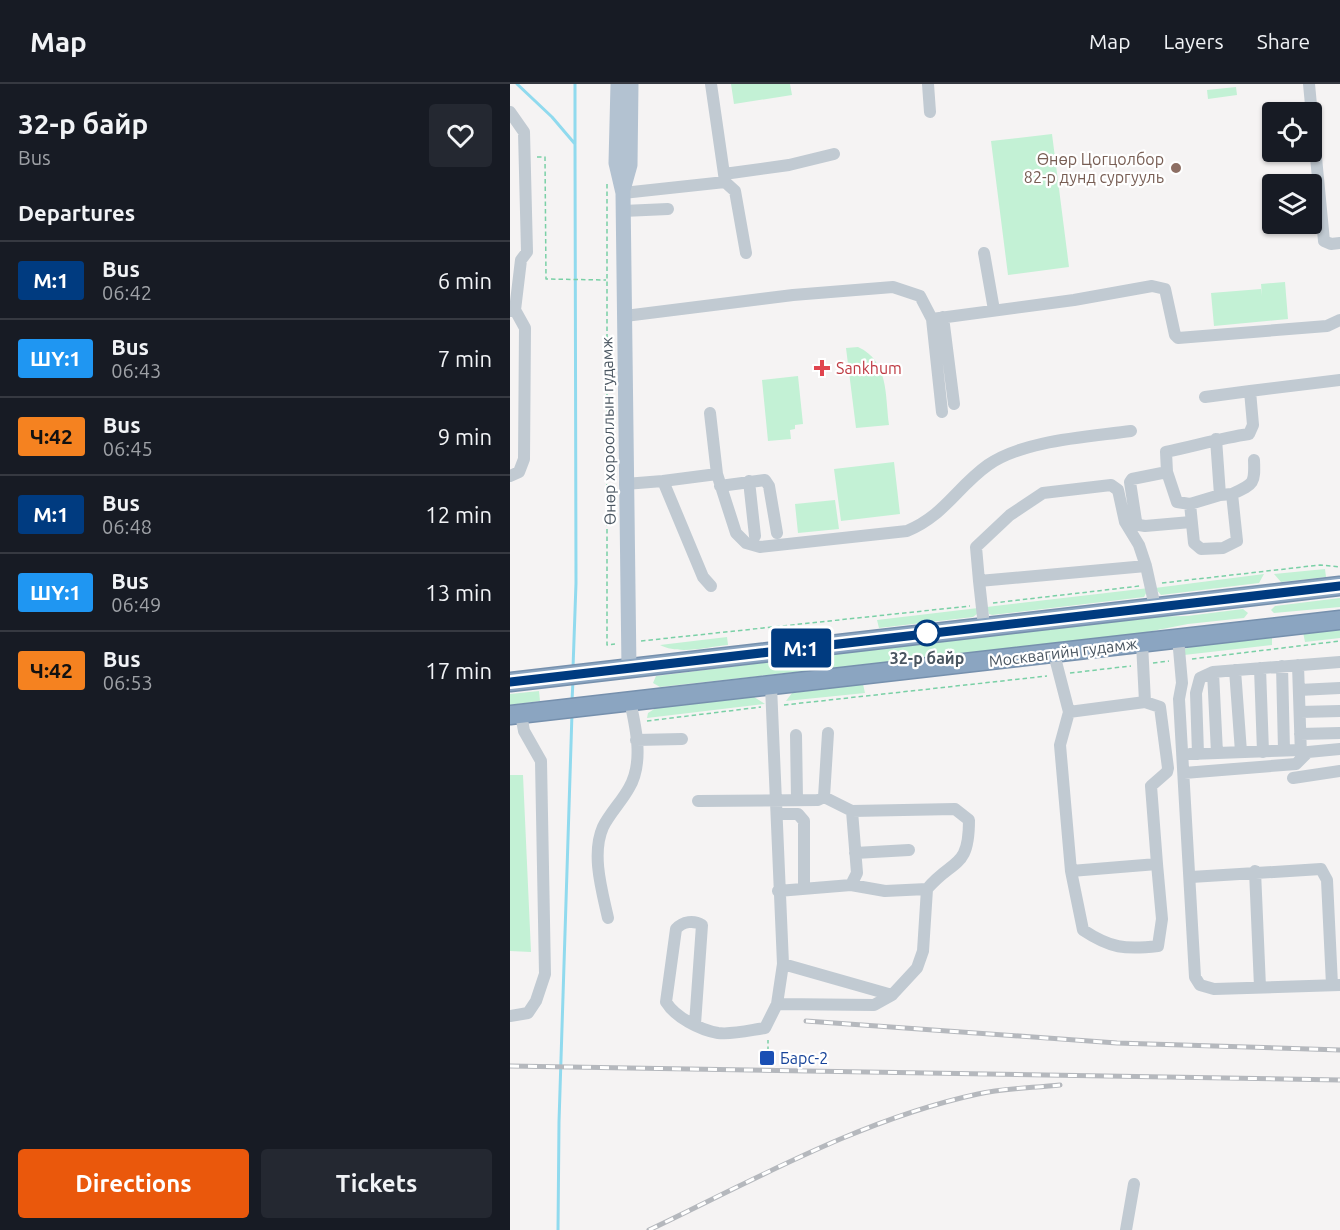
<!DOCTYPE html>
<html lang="en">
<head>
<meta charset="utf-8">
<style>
  :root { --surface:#171b24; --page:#242831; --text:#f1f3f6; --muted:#9ea1a6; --line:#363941; --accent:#ea580c }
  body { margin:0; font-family:Ubuntu,sans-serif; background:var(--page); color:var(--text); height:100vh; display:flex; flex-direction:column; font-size:22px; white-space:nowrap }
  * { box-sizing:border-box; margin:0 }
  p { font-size:20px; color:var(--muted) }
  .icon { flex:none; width:33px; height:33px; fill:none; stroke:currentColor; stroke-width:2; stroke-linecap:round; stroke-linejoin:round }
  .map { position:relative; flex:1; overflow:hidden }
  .details { display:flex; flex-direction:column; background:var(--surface); width:510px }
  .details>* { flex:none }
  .badge { padding:0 12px; border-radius:4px; font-size:21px; line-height:39px }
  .controls { position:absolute; left:752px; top:18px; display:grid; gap:12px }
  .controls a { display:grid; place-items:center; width:60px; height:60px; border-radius:6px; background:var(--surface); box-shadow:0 2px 4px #0004; font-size:30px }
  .map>.badge { position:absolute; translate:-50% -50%; box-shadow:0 0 0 3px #fff }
  h2 { padding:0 18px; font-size:22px; line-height:54px }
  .round { display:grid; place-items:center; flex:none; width:63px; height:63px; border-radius:6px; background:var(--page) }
  .head { display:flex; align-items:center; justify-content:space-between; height:102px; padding:0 18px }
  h1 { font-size:28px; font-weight:700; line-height:45px }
  .button { display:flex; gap:12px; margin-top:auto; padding:12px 18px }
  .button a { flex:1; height:69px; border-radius:6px; background:var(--accent); color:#fff; font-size:24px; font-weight:700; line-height:69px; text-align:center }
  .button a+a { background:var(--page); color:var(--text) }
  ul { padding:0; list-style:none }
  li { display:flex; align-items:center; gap:18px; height:78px; padding:0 18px; border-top:2px solid var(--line) }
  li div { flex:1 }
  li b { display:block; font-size:22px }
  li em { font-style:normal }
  li .badge { min-width:66px; font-weight:700; text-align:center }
  header { display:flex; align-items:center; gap:36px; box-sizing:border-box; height:84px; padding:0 30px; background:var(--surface); border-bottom:2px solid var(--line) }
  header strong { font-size:28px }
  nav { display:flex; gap:33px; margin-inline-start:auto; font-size:21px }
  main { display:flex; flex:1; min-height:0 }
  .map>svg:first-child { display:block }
</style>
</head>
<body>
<header>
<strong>Map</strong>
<nav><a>Map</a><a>Layers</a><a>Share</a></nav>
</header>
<main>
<section class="details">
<div class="head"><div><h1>32-р байр</h1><p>Bus</p></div><a class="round"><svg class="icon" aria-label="heart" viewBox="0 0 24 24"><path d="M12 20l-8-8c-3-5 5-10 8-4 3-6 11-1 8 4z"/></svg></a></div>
<h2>Departures</h2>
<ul>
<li><span class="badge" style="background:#003b80;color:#fff">М:1</span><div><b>Bus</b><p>06:42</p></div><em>6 min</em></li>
<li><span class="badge" style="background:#1f96f2;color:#fff">ШҮ:1</span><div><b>Bus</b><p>06:43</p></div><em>7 min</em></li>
<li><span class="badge" style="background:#f58220;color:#111">Ч:42</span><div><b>Bus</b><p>06:45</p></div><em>9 min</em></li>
<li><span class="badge" style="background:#003b80;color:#fff">М:1</span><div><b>Bus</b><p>06:48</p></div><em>12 min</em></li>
<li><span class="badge" style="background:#1f96f2;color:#fff">ШҮ:1</span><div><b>Bus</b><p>06:49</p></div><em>13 min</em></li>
<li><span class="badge" style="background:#f58220;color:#111">Ч:42</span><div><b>Bus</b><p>06:53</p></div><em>17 min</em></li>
</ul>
<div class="button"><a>Directions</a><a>Tickets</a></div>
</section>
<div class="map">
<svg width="830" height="1146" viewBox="0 0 830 1146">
  <rect width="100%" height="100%" fill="#f5f3f3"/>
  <path fill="#c3f1d5" d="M 221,0 L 280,0 L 282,11 L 224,20 Z
    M 726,3 L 727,11 L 698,15 L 697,6 Z
    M 542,50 L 559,183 L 498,191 L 481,57 Z
    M 775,198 L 778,235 L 704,242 L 701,209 L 751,205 L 752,212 L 751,200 Z
    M 348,263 C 379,277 375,311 379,341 L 346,344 L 336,264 Z
    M 288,292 L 293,340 L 285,341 L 285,345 L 280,346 L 281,355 L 258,357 L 252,296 Z
    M 384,378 L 390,430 L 331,437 L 324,385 Z
    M 325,416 L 329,445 L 288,449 L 285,420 Z
    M 815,485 L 816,493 L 771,498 L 764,490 Z
    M 754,490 L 749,499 L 651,511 L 645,504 Z
    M 639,504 L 634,513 L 482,531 L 479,530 L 477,523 Z
    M 830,514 L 830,523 L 764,529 L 761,526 L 765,522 Z
    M 468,524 L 467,530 L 463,533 L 369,544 L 367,536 Z
    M 733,525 L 738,529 L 734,534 L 678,540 L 627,550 L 150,603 L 143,599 L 146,592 L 631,533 L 677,532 Z
    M 830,544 L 830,554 L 795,558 L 793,548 Z
    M 217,553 L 218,561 C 197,563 169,571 150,561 Z
    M 762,553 L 762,561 L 674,571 L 675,565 L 680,563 Z
    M 353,600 L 355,609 L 276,617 L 282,609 Z
    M 29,607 L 30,617 L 0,621 L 0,610 Z
    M 244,613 L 255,620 L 137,634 L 138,629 L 146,624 Z
    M 0,691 L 13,691 L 21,868 L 0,867 Z"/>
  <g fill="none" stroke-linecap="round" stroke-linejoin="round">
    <path stroke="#90daee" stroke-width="3" d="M 7,0 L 42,33 L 65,60 L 66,499 L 63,584
      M 65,60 L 65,0
      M 62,617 L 63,596
      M 48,1146 L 49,1038 L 62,629"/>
    <defs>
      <path id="highway" d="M 0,598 L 830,502
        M 0,631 L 830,536"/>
    </defs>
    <use href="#highway" stroke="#7690ad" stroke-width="21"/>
    <path stroke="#7ad0a6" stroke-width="1.5" stroke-dasharray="4.5 3" stroke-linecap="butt" d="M 27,73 L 35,73 L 36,195 L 96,196
      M 97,100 L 97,561 L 105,560
      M 652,499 L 810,481 L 830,483
      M 483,519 L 630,502
      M 131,557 L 460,522
      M 682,575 L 830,557
      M 643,579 L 659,577
      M 560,589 L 621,582
      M 274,621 L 537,592
      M 137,637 L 251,623
      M 258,967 L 258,956"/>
    <path stroke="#c1cad2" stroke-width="12" d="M 201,0 L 215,97
      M 418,0 L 420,28
      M 799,0 L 814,157 L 821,160 L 830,159
      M 0,28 L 14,48 L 17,168 L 11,176 L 5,226 L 0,227
      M 214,90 L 279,81 L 324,70
      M 113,109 L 215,98 L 225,107 L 236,169
      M 113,127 L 158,125
      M 474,169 L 484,226
      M 115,232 L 283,211 L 383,203 L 410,212 L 422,235 L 432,328
      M 433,233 L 444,320
      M 422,235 L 564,216 L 642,202 L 655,205 L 665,251 L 668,254 L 817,242 L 830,236
      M 695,313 L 740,307
      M 200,329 L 207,390
      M 706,355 L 710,411 L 680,420 L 667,418 L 657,388 L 656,368 C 685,362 711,354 739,350 L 743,341 L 740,307 L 830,296
      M 657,388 L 622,395 L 620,398 L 626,437 L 629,441 L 635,442 L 681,438
      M 0,392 L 9,388 L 14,375 L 15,244 L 5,226
      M 153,397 L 207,390 L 226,449 L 236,459 L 250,463 L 397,447 C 434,432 447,403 478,381 C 514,356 578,353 621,347
      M 239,397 L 245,452
      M 115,400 L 153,397 L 193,493 L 201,502
      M 210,402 L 255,396 L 259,402 L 267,449
      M 722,410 C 744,400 745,400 744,376
      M 680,420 L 684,459 L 691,465 L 713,464 L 727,457 L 722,410 L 710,411
      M 469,497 L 466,463 L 500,431 L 533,409 L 601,401 L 608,406 L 615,438 L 629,461 L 636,482
      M 474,542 L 469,497 L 636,482 L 645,523
      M 668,554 L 672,599 L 669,615 L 685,893 L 690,901 L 704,905 L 830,901
      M 544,570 L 559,628 L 635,618 L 632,559
      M 788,581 L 791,672
      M 772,582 L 774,666
      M 750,584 L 753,668
      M 725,586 L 731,668
      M 703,588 L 707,669
      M 789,606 L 830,604
      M 559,628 L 550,661 L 561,787 L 573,846 C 600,864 615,866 648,862 L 652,835 L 647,780
      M 790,628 L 830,627
      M 790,650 L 830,649
      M 286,651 L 287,715
      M 126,656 L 172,655
      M 680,670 L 791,666
      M 688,670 L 686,609 L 690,594 L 703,588 L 830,578
      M 674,689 L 786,680 L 798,668 L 830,665
      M 783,694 L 830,687
      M 188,717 L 308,716 L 314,713 L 318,649
      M 267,730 L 288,730 L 294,737 L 294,805
      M 345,769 L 399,766
      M 561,787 L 647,780 L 641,702 L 657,688 L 658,684 L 650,623 L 635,618
      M 745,787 L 750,903
      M 681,793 L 811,785 L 817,796 L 822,901
      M 341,801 L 375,807 L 417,805
      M 268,807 L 341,801 L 347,789 L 342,727
      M 98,834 C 92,807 81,770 93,743 C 100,729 112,717 119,704 C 134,679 126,644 120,617
      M 273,880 L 382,911
      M 267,920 L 364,921 L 382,911 L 407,884 L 413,867 L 417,805 C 443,774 459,786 459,736 L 445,725 L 342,727 L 314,713
      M 0,932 L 18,929 L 26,917 L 35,890 L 31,677 L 14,647 L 11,630
      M 185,940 L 192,841 C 184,836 173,837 166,845 L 156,918 C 165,933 190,946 208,949 C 222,951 241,946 255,944 L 267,920 L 273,880 L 261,602
      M 616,1146 L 624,1100"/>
    <path stroke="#b3c2d1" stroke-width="15" d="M 108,0 L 106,79 L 113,109 L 119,585
      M 113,106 L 120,81 L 121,0"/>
    <use href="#highway" stroke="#8ba5c1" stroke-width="18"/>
    <defs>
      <path id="rail" d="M 296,937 L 607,959 L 830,966
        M 0,982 L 830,996
        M 139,1146 C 246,1095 352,1035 468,1010 C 494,1004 523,1004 550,1001"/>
    </defs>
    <use href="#rail" stroke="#b5b8bd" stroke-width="5"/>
    <use href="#rail" stroke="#fff" stroke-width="3" stroke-dasharray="9" stroke-linecap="butt"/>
  </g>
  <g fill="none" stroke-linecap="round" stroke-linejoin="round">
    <defs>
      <path id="line" d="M 0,598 L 830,502"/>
    </defs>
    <use href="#line" stroke="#fff" stroke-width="14"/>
    <use href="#line" stroke="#003b80" stroke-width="9"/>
  </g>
  <circle fill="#8d6e63" stroke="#fff" stroke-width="2" cx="666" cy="84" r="6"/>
  <path fill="#e0444e" stroke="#fff" stroke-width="2" d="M309 275h6v6h6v6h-6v6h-6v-6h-6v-6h6z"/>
  <circle fill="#fff" stroke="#003b80" stroke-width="3" cx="417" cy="549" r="12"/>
  <rect fill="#1a4fb4" stroke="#fff" stroke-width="2" x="249" y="966" width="16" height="16" rx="3"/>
  <g text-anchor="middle" stroke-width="4.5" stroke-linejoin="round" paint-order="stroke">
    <g font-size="16" fill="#785e54" stroke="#fff" text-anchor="end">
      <text x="654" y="81">Өнөр Цогцолбор<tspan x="654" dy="18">82-р дунд сургууль</tspan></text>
    </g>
    <g font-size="16" fill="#be3a42" stroke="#fff" text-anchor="start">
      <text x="326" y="290">Sankhum</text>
    </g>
    <g font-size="16" fill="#4a5661" stroke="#fff">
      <text transform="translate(98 347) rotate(-91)" y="6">Өнөр хорооллын гудамж</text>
      <text transform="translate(553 568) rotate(-7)" y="6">Москвагийн гудамж</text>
    </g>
    <g font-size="16" font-weight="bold" fill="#4a5661" stroke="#fff">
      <text x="417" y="580">32-р байр</text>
    </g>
    <g font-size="16" fill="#164399" stroke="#fff" text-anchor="start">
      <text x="270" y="980">Барс-2</text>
    </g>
  </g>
</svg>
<div class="controls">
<a><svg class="icon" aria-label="locate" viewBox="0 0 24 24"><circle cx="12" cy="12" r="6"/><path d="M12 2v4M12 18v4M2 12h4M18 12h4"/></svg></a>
<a><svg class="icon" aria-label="layers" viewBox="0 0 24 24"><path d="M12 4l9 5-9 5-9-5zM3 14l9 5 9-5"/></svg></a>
</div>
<b class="badge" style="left:291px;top:564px;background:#003b80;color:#fff">М:1</b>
</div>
</main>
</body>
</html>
